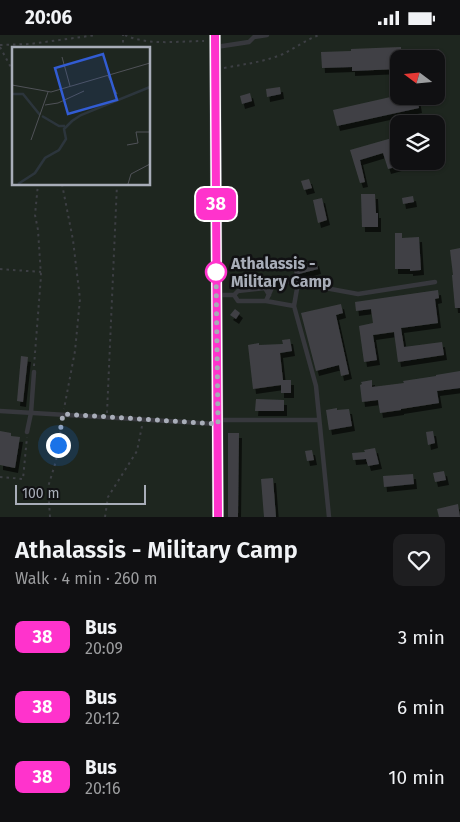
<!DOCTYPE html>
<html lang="en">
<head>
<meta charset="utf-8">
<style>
  :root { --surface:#101012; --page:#1e1e20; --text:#f1f3f6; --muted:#9c9d9f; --line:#303032 }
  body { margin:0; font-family:"Fira Sans",sans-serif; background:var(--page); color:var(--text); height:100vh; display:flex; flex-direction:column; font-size:19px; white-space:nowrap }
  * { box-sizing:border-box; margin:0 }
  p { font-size:16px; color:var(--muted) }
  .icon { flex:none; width:28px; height:28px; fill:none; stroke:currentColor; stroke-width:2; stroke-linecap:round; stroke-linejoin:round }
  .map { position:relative; height:482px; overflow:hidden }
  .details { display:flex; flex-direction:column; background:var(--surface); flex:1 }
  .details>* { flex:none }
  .badge { padding:0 10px; border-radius:8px; font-size:18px; line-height:32px }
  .needle { width:32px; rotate:286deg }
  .buttons { position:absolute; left:390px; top:15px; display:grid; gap:10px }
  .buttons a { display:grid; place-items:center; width:55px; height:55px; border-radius:10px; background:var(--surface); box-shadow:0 1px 4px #0004,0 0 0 1px var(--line); font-size:25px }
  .scale { position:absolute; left:15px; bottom:12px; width:131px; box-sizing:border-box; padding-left:5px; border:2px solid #a8adb8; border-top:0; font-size:14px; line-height:18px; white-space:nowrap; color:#a8adb8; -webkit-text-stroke:4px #111113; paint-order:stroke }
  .you { position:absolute; width:25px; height:25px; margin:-12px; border:4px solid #fff; border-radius:50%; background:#1a73e8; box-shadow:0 0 0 8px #1a73e833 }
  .map>.badge { position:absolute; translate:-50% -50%; box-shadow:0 0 0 2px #fff }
  .round { display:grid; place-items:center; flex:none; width:52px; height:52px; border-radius:10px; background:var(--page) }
  .head { display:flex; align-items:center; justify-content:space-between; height:85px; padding:0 15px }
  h1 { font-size:24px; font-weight:600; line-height:38px }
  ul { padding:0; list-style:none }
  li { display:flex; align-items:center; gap:15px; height:70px; padding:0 15px }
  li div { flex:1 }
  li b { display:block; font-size:19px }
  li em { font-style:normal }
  li .badge { min-width:55px; font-weight:700; text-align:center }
  .status { display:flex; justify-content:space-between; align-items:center; height:35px; padding:0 25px; background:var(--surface); direction:ltr }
  .status svg { height:14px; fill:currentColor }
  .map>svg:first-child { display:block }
</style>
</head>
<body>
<div class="status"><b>20:06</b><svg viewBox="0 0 49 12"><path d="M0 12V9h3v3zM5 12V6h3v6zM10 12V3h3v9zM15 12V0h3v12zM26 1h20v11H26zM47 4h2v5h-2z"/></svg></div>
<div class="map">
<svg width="460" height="482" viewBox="0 0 460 482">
  <defs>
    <filter id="shadow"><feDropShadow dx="3" dy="5" stdDeviation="0" flood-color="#0009"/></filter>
  </defs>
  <rect width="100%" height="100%" fill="#161618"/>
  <path fill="#1e261f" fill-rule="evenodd" d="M 0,0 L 460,0 L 460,482 L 0,482 ZM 14,14 L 149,14 L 149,149 L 14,149 ZM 399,24 L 436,24 L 436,61 L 399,61 ZM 399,89 L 436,89 L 436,126 L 399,126 Z"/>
  <path fill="#404145" filter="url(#shadow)" d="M 401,12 L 401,24 L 399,24 L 399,34 L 352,36 L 352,32 L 322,33 L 321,17 L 351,16 L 351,14 Z
    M 439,14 L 440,24 L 429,24 L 428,16 Z
    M 280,52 L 281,59 L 267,62 L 266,54 Z
    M 250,58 L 252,66 L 242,69 L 240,61 Z
    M 395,61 L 417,61 L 419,73 L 337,91 L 333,75 Z
    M 399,101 L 399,114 L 394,115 L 399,131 L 388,134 L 383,118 L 360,125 L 365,147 L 360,148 L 350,115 Z
    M 309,144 L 312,153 L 304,155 L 301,146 Z
    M 361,159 L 375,159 L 376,178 L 378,178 L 378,192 L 362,192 Z
    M 413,161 L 414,167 L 403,169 L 402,163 Z
    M 322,163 L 327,185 L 318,188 L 313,165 Z
    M 395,198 L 402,198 L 402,203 L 419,202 L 421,235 L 410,236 L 410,234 L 395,234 Z
    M 460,213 L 460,273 L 455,273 L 452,240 L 453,240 L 450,215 Z
    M 316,226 L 318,234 L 295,240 L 293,232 Z
    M 438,255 L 439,263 L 435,264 L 438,288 L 401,293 L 404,312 L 442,307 L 444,320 L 398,327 L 394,297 L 373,300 L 377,325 L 364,327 L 359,291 L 373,288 L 371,274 L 356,276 L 355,267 Z
    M 341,269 L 343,278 L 336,280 L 349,339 L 341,341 L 339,330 L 316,336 L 301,278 Z
    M 235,274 L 240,278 L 236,284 L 230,280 Z
    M 290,304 L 292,316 L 280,318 L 283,345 L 291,345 L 291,358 L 281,358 L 281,350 L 253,354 L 248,310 L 259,308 L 259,310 L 283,309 L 282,305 Z
    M 21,321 L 28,322 L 23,367 L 17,366 Z
    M 460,336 L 460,353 L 437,356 L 439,368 L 401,374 L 401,375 L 380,378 L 378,365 L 362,367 L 360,350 L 362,349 L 361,347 L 372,345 L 372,352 L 404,348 L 403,346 L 436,341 L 436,340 Z
    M 256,364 L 284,365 L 284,376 L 255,376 Z
    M 337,373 L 337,375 L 349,374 L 352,391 L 329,395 L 326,375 Z
    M 0,396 L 11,398 L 11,401 L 20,402 L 15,433 L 0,430 Z
    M 433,396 L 435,408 L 428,410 L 426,397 Z
    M 228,398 L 239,398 L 238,482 L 228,482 Z
    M 375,413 L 379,429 L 368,431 L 366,424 L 353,425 L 352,418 L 365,417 L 364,415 Z
    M 312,415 L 314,425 L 307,426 L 305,416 Z
    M 444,436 L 446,445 L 435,447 L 433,438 Z
    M 413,439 L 414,449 L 384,452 L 383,441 Z
    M 273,443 L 276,482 L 264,482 L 261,444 Z
    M 458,469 L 460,482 L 439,482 L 437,474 Z"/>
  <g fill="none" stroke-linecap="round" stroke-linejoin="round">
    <path stroke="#3d3f44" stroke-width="2" stroke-dasharray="2.5 4" stroke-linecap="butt" d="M 125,0 C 148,11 179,6 204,6
      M 0,10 L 30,9 L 96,0
      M 0,12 L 14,38
      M 123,14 L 123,0
      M 224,33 C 245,29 264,27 283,19 C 295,13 306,5 319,0
      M 62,149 L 73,205 L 80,264 L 75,316 L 64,374
      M 0,234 L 41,237
      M 34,331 L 41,241 L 38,195 L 35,180 L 38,149
      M 107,378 L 117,149
      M 0,442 L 23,444 L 27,402
      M 50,482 L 48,452 L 56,426 L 62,386
      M 105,482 L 108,462 L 137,416 L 142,391"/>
    <path stroke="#37383d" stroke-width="4.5" d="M 216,12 L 249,7 L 254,2 L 267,0
      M 298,248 L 358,259 L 435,247
      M 219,260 L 234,260 L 238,256 L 265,253 L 269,260
      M 234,260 L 238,266 L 266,266 L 274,248 L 286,246 L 298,248 L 294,271 L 316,351 L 329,482
      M 266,266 L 294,271
      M 0,376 L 217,389
      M 219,385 L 319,385
      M 27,397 L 31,378 L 34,337"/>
    <path stroke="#45474d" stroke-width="12" d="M 215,0 L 218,482"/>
  </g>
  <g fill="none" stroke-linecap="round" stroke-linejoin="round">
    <defs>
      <path id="line" d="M 215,0 L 218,482"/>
    </defs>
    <use href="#line" stroke="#fff" stroke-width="11"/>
    <use href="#line" stroke="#f3c" stroke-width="8"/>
    <path stroke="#a8adb8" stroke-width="5" stroke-dasharray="0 9" d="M 58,410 L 63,379 L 218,389 L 216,237"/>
  </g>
  <circle fill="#fff" stroke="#f3c" stroke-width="2.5" cx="216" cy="237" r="10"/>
  <g text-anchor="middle" stroke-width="5" stroke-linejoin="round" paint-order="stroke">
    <g font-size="16" font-weight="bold" fill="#a8adb8" stroke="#111113" text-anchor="start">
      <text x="231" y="234">Athalassis -<tspan x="231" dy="18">Military Camp</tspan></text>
    </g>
  </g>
  <g transform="translate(12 12)">
    <rect width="138" height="138" fill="#161618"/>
    <path d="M 0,0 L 137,0 L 137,137 L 0,137 Z" fill="#1e261f"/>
    <path fill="none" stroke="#2c353c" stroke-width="2.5" d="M 0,47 L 11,47 L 28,68M 30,69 L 47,79 L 53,79M 6,137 L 23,126 L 33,111 L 47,103 L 54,92 L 52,82 L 60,74 L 69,68 L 138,40"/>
    <path fill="none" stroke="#505258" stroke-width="1" d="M 50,10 L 58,39M 96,29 L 105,47M 0,38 L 39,45 L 138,16M 33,58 L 46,56 L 72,44M 19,93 L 36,45M 115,98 L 126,96 L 124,85 L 138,85M 116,137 L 119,127 L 138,117"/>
    <path fill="#325cd3" fill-opacity="0.15" stroke="#325cd3" stroke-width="2.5" d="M 91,7 L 105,53 L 56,67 L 43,21 Z"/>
    <rect width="138" height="138" fill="none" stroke="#a8adb8" stroke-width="2.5"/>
  </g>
</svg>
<div class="buttons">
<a><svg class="needle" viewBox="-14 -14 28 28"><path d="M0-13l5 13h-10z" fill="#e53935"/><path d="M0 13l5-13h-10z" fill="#9c9d9f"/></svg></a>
<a><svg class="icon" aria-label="layers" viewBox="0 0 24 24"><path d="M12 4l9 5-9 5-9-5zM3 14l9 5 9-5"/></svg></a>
</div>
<div class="scale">100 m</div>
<div class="you" style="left:58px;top:410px"></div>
<b class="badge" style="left:216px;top:169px;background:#f3c;color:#fff">38</b>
</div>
<section class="details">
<div class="head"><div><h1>Athalassis - Military Camp</h1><p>Walk · 4 min · 260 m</p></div><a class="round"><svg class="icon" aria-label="heart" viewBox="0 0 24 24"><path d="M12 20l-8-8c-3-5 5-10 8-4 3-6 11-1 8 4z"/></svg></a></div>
<ul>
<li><span class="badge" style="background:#f3c;color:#fff">38</span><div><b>Bus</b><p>20:09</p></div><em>3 min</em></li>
<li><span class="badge" style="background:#f3c;color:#fff">38</span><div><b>Bus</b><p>20:12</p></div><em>6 min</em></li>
<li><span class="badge" style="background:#f3c;color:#fff">38</span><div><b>Bus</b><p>20:16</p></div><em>10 min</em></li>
</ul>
</section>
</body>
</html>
